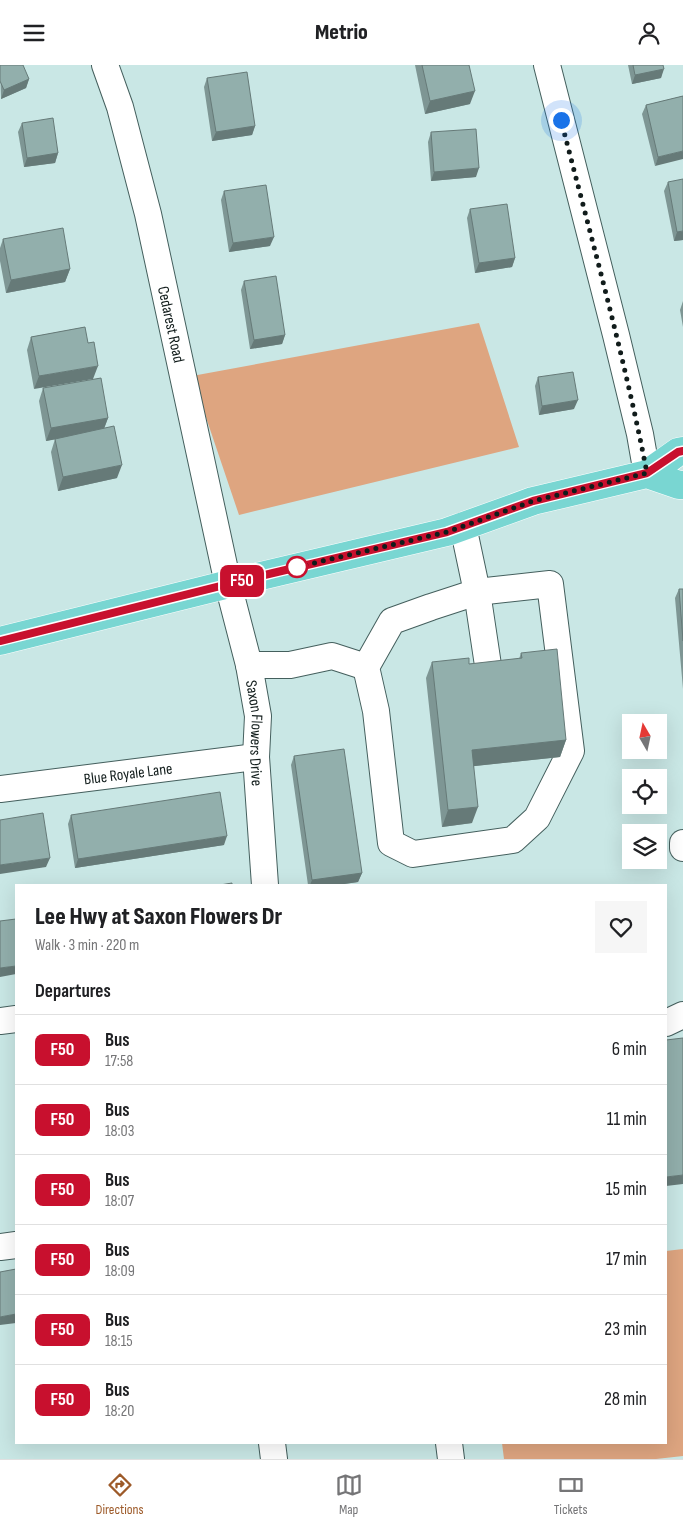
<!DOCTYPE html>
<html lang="en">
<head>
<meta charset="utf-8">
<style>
  :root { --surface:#fff; --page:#f6f6f6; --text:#202124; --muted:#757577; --line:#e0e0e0; --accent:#9d5a29 }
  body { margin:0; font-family:"Sofia Sans Condensed",sans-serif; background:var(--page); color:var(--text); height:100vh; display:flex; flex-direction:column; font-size:19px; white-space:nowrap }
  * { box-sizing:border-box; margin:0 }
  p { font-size:16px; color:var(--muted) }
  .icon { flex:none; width:28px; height:28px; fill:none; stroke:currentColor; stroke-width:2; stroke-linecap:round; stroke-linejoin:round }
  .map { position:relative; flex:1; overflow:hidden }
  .side { position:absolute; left:15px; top:819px; width:652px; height:560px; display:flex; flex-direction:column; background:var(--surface); border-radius:0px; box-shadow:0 5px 20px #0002 }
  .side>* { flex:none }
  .badge { padding:0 10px; border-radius:8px; font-size:18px; line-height:32px }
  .needle { width:32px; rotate:351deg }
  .tools { position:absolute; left:622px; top:649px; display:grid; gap:10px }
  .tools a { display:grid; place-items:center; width:45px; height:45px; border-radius:0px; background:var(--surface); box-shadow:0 5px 20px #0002; font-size:25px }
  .you { position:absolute; width:25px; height:25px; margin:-12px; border:4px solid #fff; border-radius:50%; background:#1a73e8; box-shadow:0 0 0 8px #1a73e833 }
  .map>.badge { position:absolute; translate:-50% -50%; box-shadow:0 0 0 2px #fff }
  h2 { padding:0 20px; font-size:19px; line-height:45px }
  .round { display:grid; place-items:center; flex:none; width:52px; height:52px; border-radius:0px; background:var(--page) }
  .head { display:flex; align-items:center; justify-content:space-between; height:85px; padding:0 20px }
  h1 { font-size:24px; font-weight:800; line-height:38px }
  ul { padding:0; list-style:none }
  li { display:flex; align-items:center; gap:15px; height:70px; padding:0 20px; border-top:1px solid var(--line) }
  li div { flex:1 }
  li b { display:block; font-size:19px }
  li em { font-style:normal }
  li .badge { min-width:55px; font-weight:700; text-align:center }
  header { display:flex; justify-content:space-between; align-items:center; height:65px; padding:0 20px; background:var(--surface); font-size:22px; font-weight:800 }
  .tab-bar { display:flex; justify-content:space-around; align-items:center; height:70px; border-top:1px solid var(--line); background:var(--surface); font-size:14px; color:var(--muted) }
  .tab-bar a { display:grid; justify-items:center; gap:2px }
  .tab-bar .active { color:var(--accent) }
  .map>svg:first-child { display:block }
</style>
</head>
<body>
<header><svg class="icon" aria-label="menu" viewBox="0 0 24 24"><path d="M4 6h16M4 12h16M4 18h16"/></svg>Metrio<svg class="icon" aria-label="person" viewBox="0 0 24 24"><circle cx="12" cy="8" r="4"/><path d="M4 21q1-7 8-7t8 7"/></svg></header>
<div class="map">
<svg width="683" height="1394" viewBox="0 0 683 1394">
  <rect width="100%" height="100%" fill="#c9e7e5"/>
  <path fill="#dea580" d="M 479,258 L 519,382 L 239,450 L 192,311 Z
    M 683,1184 L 683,1391 L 656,1394 L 504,1394 L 502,1378 L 666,1378 L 666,1186 Z"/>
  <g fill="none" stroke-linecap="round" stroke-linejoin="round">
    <defs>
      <g id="minor">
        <path id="s1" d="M 105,0 L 120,42 L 148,149 L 228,519 L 249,600 L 258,651 L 256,692 L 265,820"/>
        <path d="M 547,0 L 616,270 L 640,369 L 647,409"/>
        <path d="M 463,461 L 477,527 L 489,607"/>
        <path d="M 550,519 L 571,686 L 537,753 L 513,775 L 413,789 L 391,778 L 376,646 L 366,602 L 392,556 L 431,542 L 477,527 Z"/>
        <path d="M 249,600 L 290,600 L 332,591 L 366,602"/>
        <path id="s2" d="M 0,724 L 256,692"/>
        <path d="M 683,778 L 683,783"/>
        <path d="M 0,956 L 16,954"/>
        <path d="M 666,958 L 683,950"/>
        <path d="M 0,1182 L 16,1180"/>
        <path d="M 272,1378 L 274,1394"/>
        <path d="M 449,1378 L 451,1394"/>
      </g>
      <path id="major" d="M 647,409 L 679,420 L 683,420
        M 0,576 L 257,512 L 447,467 L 533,436 L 647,409 L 678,387 L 683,386"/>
    </defs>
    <use href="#minor" stroke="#445f5d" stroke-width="28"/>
    <use href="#major" stroke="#fff" stroke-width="29"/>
    <use href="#minor" stroke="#fff" stroke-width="26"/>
    <use href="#major" stroke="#79d6d2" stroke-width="28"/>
  </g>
  <path fill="#7e9694" d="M 0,0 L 29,14 L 26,23 L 1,34 Z
    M 415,0 L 469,0 L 470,39 L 425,49 Z
    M 628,0 L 663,0 L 661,13 L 632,19 Z
    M 207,13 L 255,61 L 252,70 L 212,76 L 204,22 Z
    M 683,31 L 655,101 L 642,49 L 646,40 Z
    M 22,58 L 58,88 L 55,98 L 24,102 L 18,67 Z
    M 431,67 L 476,112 L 431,116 L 428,77 Z
    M 668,117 L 683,175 L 674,176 L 664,126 Z
    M 224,126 L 270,181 L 229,187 L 221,135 Z
    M 470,144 L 515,193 L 512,202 L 475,208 L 467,153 Z
    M 3,174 L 70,204 L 65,217 L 6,228 L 0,196 L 0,183 Z
    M 244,216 L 285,270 L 282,279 L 250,284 L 241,225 Z
    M 683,236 L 683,262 L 680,245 Z
    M 85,262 L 34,324 L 27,285 L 31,272 Z
    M 538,312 L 574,344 L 539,350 L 535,321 Z
    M 43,323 L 108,353 L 104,364 L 117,413 L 58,426 L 51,387 L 55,374 L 46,376 L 39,336 Z
    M 679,524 L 683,524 L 683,624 L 675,533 Z
    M 521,588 L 566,675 L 560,692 L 474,701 L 472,758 L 442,762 L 426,613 L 432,597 L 469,599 L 519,594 Z
    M 294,691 L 362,808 L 358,817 L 337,820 L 308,820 L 291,700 Z
    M 71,750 L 224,780 L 75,803 L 68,759 Z"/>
  <path fill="#667a78" d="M 664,4 L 661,13 L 632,19 L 635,10 Z
    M 29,14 L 26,23 L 1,34 L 4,25 Z
    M 475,26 L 470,39 L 425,49 L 430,36 Z
    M 255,61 L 252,70 L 212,76 L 216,67 Z
    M 683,86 L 683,94 L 655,101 L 658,92 Z
    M 58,88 L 55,98 L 24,102 L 27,93 Z
    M 479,103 L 476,112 L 431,116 L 434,107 Z
    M 683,166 L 683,175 L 674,176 L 677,167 Z
    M 274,172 L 270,181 L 229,187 L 233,178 Z
    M 515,193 L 512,202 L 475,208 L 479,198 Z
    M 70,204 L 65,217 L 6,228 L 11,215 Z
    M 285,270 L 282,279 L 250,284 L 254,275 Z
    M 98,301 L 93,314 L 34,324 L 39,311 Z
    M 578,335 L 574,344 L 539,350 L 542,341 Z
    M 108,353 L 103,366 L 46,376 L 51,363 Z
    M 122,400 L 117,413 L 58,426 L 63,412 Z
    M 566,675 L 560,692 L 466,702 L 472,685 Z
    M 478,742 L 472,758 L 442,762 L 448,745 Z
    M 227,771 L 224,780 L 75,803 L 78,794 Z
    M 50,793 L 46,802 L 0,809 L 0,800 Z
    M 362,808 L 358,817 L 337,820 L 310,820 L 312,815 Z
    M 16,901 L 16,909 L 0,912 L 0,903 Z
    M 683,1110 L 683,1119 L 666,1121 L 666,1112 Z
    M 16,1249 L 16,1258 L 0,1260 L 0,1252 Z"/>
  <path fill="#92afac" stroke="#667a78" d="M 0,0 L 23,0 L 29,14 L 4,25 L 0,16 Z
    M 422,0 L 469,0 L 475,26 L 430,36 Z
    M 633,0 L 663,0 L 664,4 L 635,10 Z
    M 247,7 L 255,61 L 216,67 L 207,13 Z
    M 683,31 L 683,86 L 658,92 L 646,40 Z
    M 53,53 L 58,88 L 27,93 L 22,58 Z
    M 476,64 L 479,103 L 434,107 L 431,67 Z
    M 683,114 L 683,166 L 677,167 L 668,117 Z
    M 266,120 L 274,172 L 233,178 L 224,126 Z
    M 507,139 L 515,193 L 479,198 L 470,144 Z
    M 63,163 L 70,204 L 11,215 L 3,174 Z
    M 276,211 L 285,270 L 254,275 L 244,216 Z
    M 85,262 L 88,278 L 94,277 L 98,301 L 39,311 L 31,272 Z
    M 573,307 L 578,335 L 542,341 L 538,312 Z
    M 101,313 L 108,353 L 51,363 L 43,323 Z
    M 114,361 L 122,400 L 63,412 L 55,374 Z
    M 679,524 L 683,524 L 683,576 Z
    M 557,584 L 566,675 L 472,685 L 478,742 L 448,745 L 432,597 L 469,593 L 469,599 L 522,593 L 521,588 Z
    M 344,684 L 362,808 L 312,815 L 294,691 Z
    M 220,727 L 227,771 L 78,794 L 71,750 Z
    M 43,748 L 50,793 L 0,800 L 0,755 Z
    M 232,818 L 232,820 L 220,820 Z
    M 16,854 L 16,901 L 0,903 L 0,856 Z
    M 683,973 L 683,1110 L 666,1112 L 666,975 Z
    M 16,1204 L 16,1249 L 0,1252 L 0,1207 Z"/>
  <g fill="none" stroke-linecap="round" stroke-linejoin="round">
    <defs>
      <path id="line" d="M 0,576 L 273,508 L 447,467 L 533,436 L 647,408 L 678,387 L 683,386"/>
    </defs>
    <use href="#line" stroke="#fff" stroke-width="11"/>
    <use href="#line" stroke="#c8102e" stroke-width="8"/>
    <path stroke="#111c1b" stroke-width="5" stroke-dasharray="0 9" d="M 297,502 L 447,467 L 533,436 L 647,408 C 624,290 591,172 561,55"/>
  </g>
  <circle fill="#fff" stroke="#c8102e" stroke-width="2.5" cx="297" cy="502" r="10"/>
  <g text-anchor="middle" stroke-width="4" stroke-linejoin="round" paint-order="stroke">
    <g font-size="16" fill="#111c1b" stroke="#d6f4f2">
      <text dy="6" stroke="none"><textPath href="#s1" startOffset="268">Cedarest Road</textPath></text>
      <text dy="6" stroke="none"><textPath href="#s1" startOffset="686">Saxon Flowers Drive</textPath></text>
      <text dy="6" stroke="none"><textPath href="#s2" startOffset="129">Blue Royale Lane</textPath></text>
    </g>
  </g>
</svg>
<div class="tools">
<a><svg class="needle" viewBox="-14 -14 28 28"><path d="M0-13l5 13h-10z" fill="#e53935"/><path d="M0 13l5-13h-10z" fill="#757577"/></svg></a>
<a><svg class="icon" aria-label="locate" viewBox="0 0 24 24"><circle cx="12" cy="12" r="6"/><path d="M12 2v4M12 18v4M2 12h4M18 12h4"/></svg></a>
<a><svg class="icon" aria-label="layers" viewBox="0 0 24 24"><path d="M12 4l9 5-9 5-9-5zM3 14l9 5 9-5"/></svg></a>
</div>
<div class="you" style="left:561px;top:55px"></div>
<b class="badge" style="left:242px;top:516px;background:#c8102e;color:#fff">F50</b>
<section class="side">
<div class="head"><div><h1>Lee Hwy at Saxon Flowers Dr</h1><p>Walk · 3 min · 220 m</p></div><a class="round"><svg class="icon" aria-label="heart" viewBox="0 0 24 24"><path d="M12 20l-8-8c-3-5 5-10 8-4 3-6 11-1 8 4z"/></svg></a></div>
<h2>Departures</h2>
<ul>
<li><span class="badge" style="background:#c8102e;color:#fff">F50</span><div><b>Bus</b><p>17:58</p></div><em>6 min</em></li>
<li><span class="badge" style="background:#c8102e;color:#fff">F50</span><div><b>Bus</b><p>18:03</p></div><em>11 min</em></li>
<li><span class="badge" style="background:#c8102e;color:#fff">F50</span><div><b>Bus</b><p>18:07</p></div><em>15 min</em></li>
<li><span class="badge" style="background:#c8102e;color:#fff">F50</span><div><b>Bus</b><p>18:09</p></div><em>17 min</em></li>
<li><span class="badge" style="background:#c8102e;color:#fff">F50</span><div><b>Bus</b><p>18:15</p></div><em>23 min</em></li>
<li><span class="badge" style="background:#c8102e;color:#fff">F50</span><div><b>Bus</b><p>18:20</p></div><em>28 min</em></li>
</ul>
</section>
</div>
<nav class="tab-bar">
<a class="active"><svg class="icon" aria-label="directions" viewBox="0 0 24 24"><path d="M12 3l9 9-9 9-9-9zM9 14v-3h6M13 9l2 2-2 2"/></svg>Directions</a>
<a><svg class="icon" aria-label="map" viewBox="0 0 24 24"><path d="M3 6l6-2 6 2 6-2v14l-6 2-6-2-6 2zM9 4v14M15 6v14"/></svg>Map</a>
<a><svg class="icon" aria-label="tickets" viewBox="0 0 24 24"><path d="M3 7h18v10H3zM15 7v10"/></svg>Tickets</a>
</nav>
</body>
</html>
